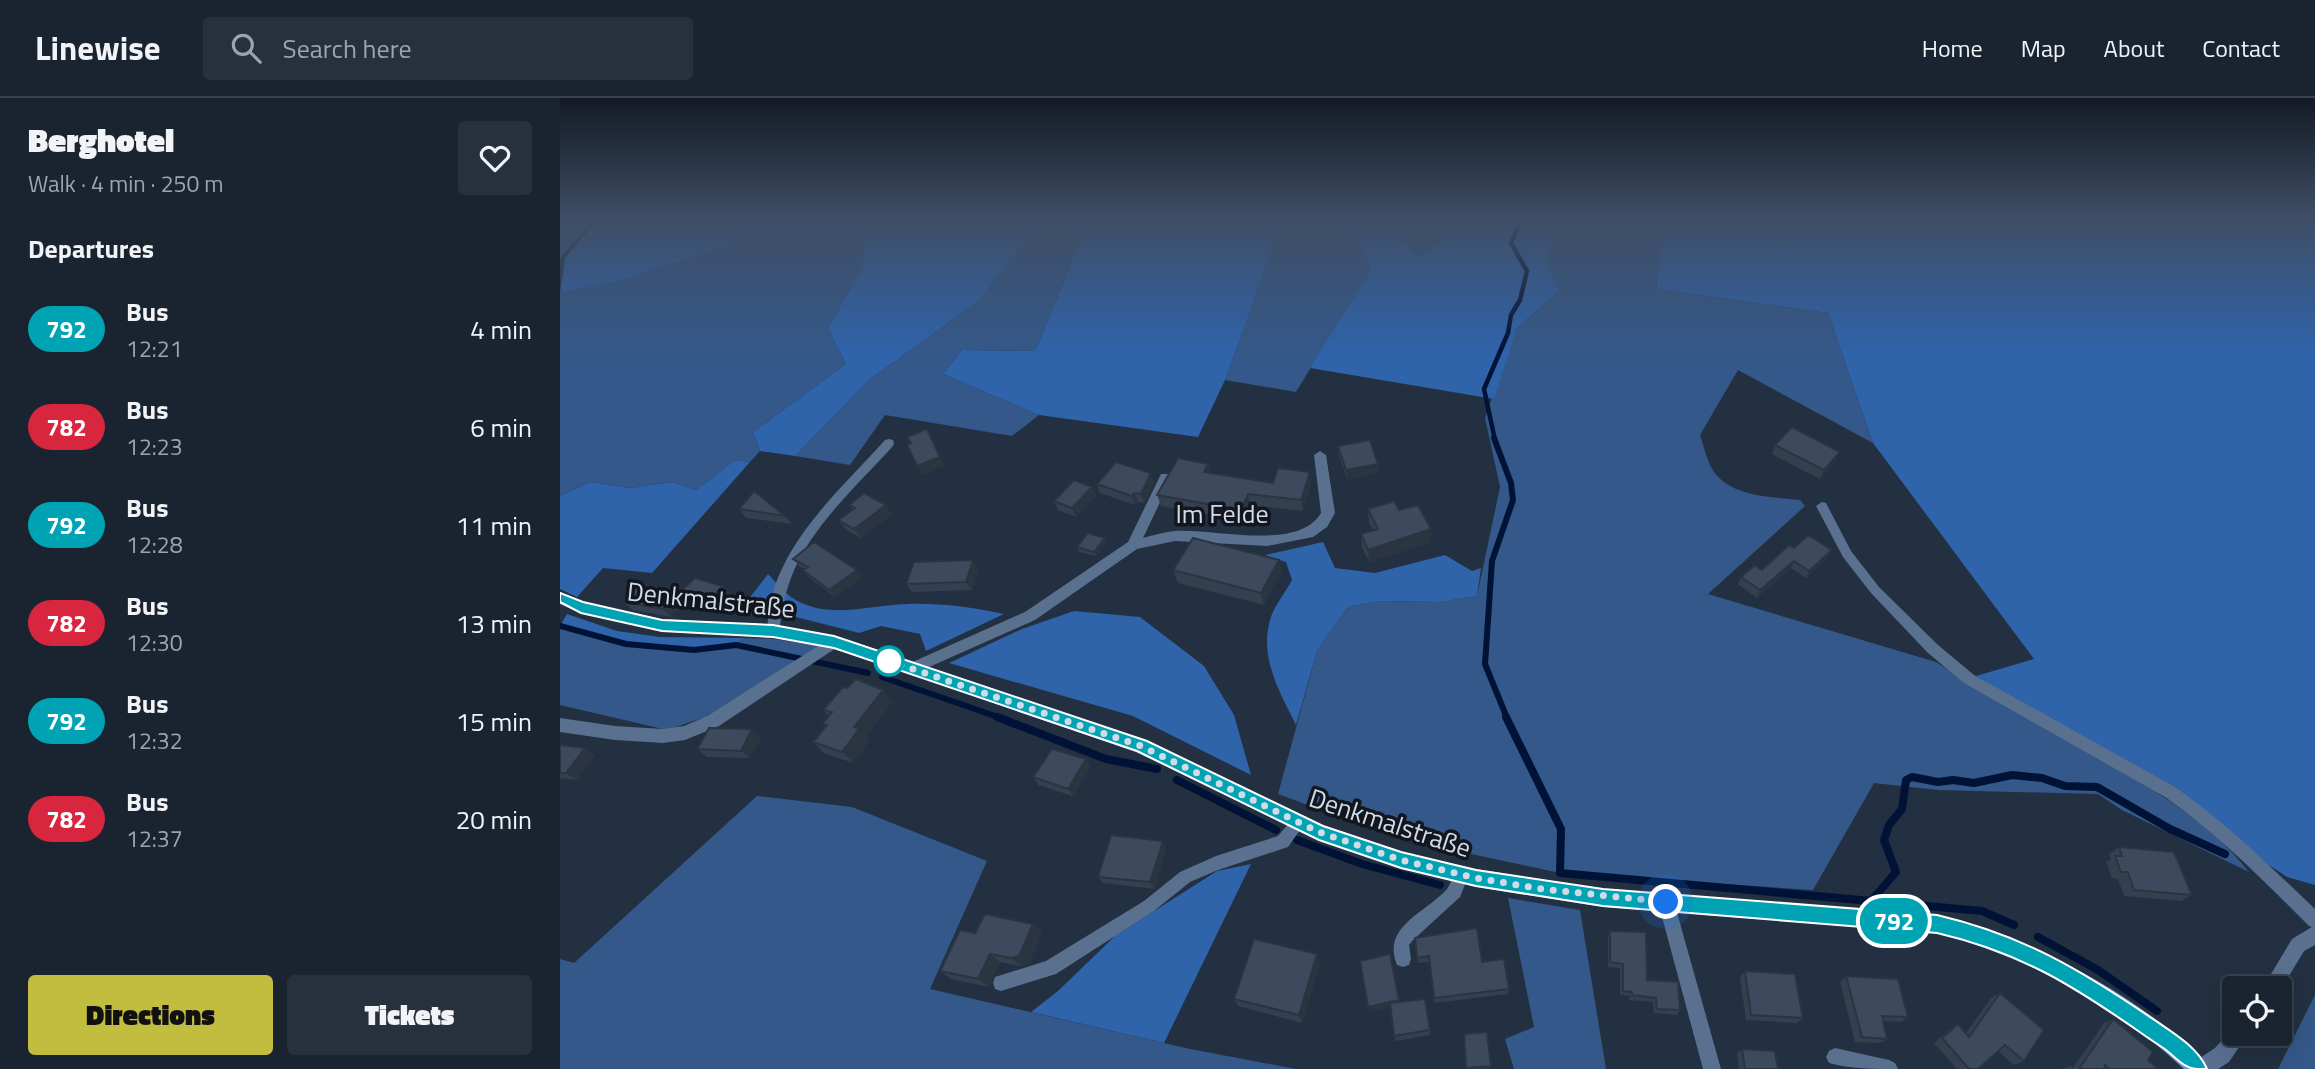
<!DOCTYPE html>
<html lang="en">
<head>
<meta charset="utf-8">
<style>
  :root { --surface:#1a2431; --page:#27303d; --text:#f1f3f6; --muted:#9fa4ab; --line:#38414d; --accent:#c2bd3f }
  body { margin:0; font-family:"Titillium Web",sans-serif; background:var(--page); color:var(--text); height:100vh; display:flex; flex-direction:column; font-size:26px; white-space:nowrap }
  * { box-sizing:border-box; margin:0 }
  p { font-size:23px; color:var(--muted) }
  .icon { flex:none; width:38px; height:38px; fill:none; stroke:currentColor; stroke-width:2; stroke-linecap:round; stroke-linejoin:round }
  .map { position:relative; flex:1; overflow:hidden }
  .sheet { display:flex; flex-direction:column; background:var(--surface); width:560px }
  .sheet>* { flex:none }
  .badge { padding:0 14px; border-radius:23px; font-size:24px; line-height:46px }
  .fabs { position:absolute; left:1662px; top:878px; display:grid; gap:14px }
  .fabs a { display:grid; place-items:center; width:70px; height:70px; border-radius:7px; background:var(--surface); box-shadow:0 7px 28px #0002,0 0 0 2px var(--line); font-size:35px }
  .you { position:absolute; width:35px; height:35px; margin:-18px; border:5px solid #fff; border-radius:50%; background:#1a73e8; box-shadow:0 0 0 10px #1a73e833 }
  .map>.badge { position:absolute; translate:-50% -50%; box-shadow:0 0 0 4px #fff }
  h2 { padding:0 28px; font-size:26px; line-height:63px }
  .round { display:grid; place-items:center; flex:none; width:74px; height:74px; border-radius:7px; background:var(--page) }
  .head { display:flex; align-items:center; justify-content:space-between; height:119px; padding:0 28px }
  h1 { font-size:33px; font-weight:800; line-height:52px }
  .action { display:flex; gap:14px; margin-top:auto; padding:14px 28px }
  .action a { flex:1; height:80px; border-radius:7px; background:var(--accent); color:#111; font-size:28px; font-weight:800; line-height:80px; text-align:center }
  .action a+a { background:var(--page); color:var(--text) }
  ul { padding:0; list-style:none }
  li { display:flex; align-items:center; gap:21px; height:98px; padding:0 28px }
  li div { flex:1 }
  li b { display:block; font-size:26px }
  li em { font-style:normal }
  li .badge { min-width:77px; font-weight:700; text-align:center }
  header { display:flex; align-items:center; gap:42px; box-sizing:border-box; height:98px; padding:0 35px; background:var(--surface); border-bottom:2px solid var(--line) }
  header strong { font-size:33px }
  nav { display:flex; gap:38px; margin-inline-start:auto; font-size:24px }
  .search { width:490px; height:63px; background:var(--page); display:flex; align-items:center; gap:18px; box-sizing:border-box; padding:0 24px; border-radius:7px; color:var(--muted); font-size:26px }
  main { display:flex; flex:1; min-height:0 }
  .map>svg:first-child { display:block }
</style>
</head>
<body>
<header>
<strong>Linewise</strong>
<div class="search"><svg class="icon" aria-label="search" viewBox="0 0 24 24"><circle cx="10" cy="10" r="6"/><path d="M15 15l6 6"/></svg>Search here</div>
<nav><a>Home</a><a>Map</a><a>About</a><a>Contact</a></nav>
</header>
<main>
<section class="sheet">
<div class="head"><div><h1>Berghotel</h1><p>Walk · 4 min · 250 m</p></div><a class="round"><svg class="icon" aria-label="heart" viewBox="0 0 24 24"><path d="M12 20l-8-8c-3-5 5-10 8-4 3-6 11-1 8 4z"/></svg></a></div>
<h2>Departures</h2>
<ul>
<li><span class="badge" style="background:#00a3b4;color:#fff">792</span><div><b>Bus</b><p>12:21</p></div><em>4 min</em></li>
<li><span class="badge" style="background:#d7263d;color:#fff">782</span><div><b>Bus</b><p>12:23</p></div><em>6 min</em></li>
<li><span class="badge" style="background:#00a3b4;color:#fff">792</span><div><b>Bus</b><p>12:28</p></div><em>11 min</em></li>
<li><span class="badge" style="background:#d7263d;color:#fff">782</span><div><b>Bus</b><p>12:30</p></div><em>13 min</em></li>
<li><span class="badge" style="background:#00a3b4;color:#fff">792</span><div><b>Bus</b><p>12:32</p></div><em>15 min</em></li>
<li><span class="badge" style="background:#d7263d;color:#fff">782</span><div><b>Bus</b><p>12:37</p></div><em>20 min</em></li>
</ul>
<div class="action"><a>Directions</a><a>Tickets</a></div>
</section>
<div class="map">
<svg width="1755" height="971" viewBox="0 0 1755 971">
  <rect width="100%" height="100%" fill="#233041"/>
  <path fill="#345889" d="M 0,119 L 36,119 L 0,160 Z
    M 483,119 L 530,119 L 475,253 L 402,252 L 383,276 L 479,317 L 452,338 L 325,317 L 290,367 L 235,358 L 309,282 L 420,202 Z
    M 817,119 L 916,119 L 859,158 Z
    M 995,119 L 1105,119 L 1096,191 L 1268,215 L 1313,345 L 1178,272 L 1140,337 C 1144,348 1147,364 1154,374 C 1172,399 1213,399 1240,402 L 1245,408 L 1148,496 L 1376,564 C 1428,598 1483,628 1537,659 C 1594,692 1648,722 1689,774 L 1562,712 L 1538,696 L 1378,692 L 1314,685 L 1253,792 L 1000,775 L 837,740 L 718,696 L 757,553 L 788,509 L 819,503 L 880,504 L 917,498 L 940,389 L 925,320 L 957,230 L 999,193 L 987,165 Z
    M 722,126 L 789,127 L 811,171 L 736,294 L 665,282 Z
    M 306,132 L 302,168 L 268,231 L 286,266 L 193,334 L 200,353 L 190,364 L 175,362 L 136,392 L 112,384 L 69,390 L 31,384 L 0,398 L 0,195 L 65,182 L 198,138 L 247,139 Z
    M 0,528 L 66,546 L 176,547 L 183,540 L 214,541 L 261,548 L 145,619 L 107,632 L 0,607 Z
    M 197,698 L 292,709 L 427,763 L 370,891 L 630,951 L 736,971 L 0,971 L 0,861 L 14,865 Z
    M 948,800 L 1020,812 L 1046,971 L 954,971 L 945,941 L 974,929 Z
    M 1755,897 L 1755,971 L 1718,971 Z"/>
  <path fill="#2f63aa" d="M 40,119 L 483,119 L 420,202 L 309,282 L 235,358 L 200,353 L 193,334 L 286,266 L 268,231 L 302,168 L 306,132 L 247,139 L 197,138 L 65,182 L 0,195 L 5,160 Z
    M 530,119 L 817,119 L 859,158 L 916,119 L 995,119 L 987,165 L 999,193 L 957,230 L 934,301 L 750,270 L 811,171 L 789,127 L 722,126 L 665,282 L 638,339 L 479,317 L 383,276 L 402,252 L 475,253 Z
    M 1105,119 L 1755,119 L 1755,787 L 1727,779 L 1501,629 L 1416,578 L 1474,561 L 1313,345 L 1268,215 L 1096,191 Z
    M 175,362 L 190,364 L 92,475 L 43,470 L 17,499 L 0,491 L 0,398 L 31,384 L 69,390 L 112,384 L 136,392 Z
    M 763,444 L 775,470 L 815,475 L 885,457 L 912,473 L 921,470 L 917,498 L 880,504 L 819,503 L 788,509 L 757,553 L 736,627 C 719,593 697,556 712,516 C 717,505 726,493 732,482 L 726,464 L 705,457 Z
    M 208,476 C 215,483 223,493 231,499 C 266,523 309,507 347,506 C 381,505 411,509 444,516 L 366,553 L 360,536 L 321,528 L 299,535 L 232,518 L 177,516 Z
    M 514,513 L 580,519 L 644,568 L 674,617 L 691,677 L 573,618 L 389,565 L 462,531 Z
    M 7,516 L 57,533 L 100,539 L 183,540 L 176,547 C 108,555 65,546 0,528 Z
    M 691,766 L 604,945 L 471,914 L 498,893 L 555,838 L 657,773 Z"/>
  <g fill="none" stroke-linecap="round" stroke-linejoin="round">
    <path stroke="#001336" stroke-width="4.5" d="M 935,342 L 924,291 L 948,235 L 951,217 L 960,202 L 967,173 L 951,145 L 962,119"/>
    <path stroke="#001336" stroke-width="6" d="M 934,340 L 951,385 L 953,402 L 932,463 L 925,566 L 947,620
      M 0,528 L 66,546 L 134,552 L 176,547 L 308,575
      M 322,579 L 441,620"/>
    <path stroke="#001336" stroke-width="8" d="M 437,619 L 546,661 L 597,671
      M 946,619 L 1001,731 L 1000,775 L 1422,813 L 1454,827
      M 617,682 L 716,732
      M 737,742 L 802,766 L 880,787
      M 1312,802 L 1336,774 L 1324,742 L 1329,727 L 1342,711 L 1346,682 L 1352,679 L 1378,684 L 1393,682 L 1414,685 L 1452,677 L 1482,680 L 1505,688 L 1537,689 L 1610,731 L 1665,756
      M 1478,839 L 1538,872 L 1597,913"/>
    <path fill="#59708f" fill-rule="evenodd" d="M 329,341 L 333,342 L 334,345 L 333,348 C 297,388 250,429 231,480 C 224,498 222,515 219,533 L 218,537 L 208,537 L 207,533 C 208,524 208,515 210,506 C 224,440 282,390 325,342 Z
      M 1262,404 L 1266,405 L 1291,453 L 1319,489 L 1378,547 L 1414,577 L 1615,689 C 1666,725 1710,768 1755,811 L 1755,830 L 1749,828 C 1703,782 1658,736 1605,699 L 1404,585 L 1368,555 L 1311,495 L 1283,459 L 1256,408 Z
      M 738,718 L 743,720 L 745,725 L 728,749 L 658,772 L 630,784 L 594,813 L 496,876 L 441,893 L 435,891 L 433,885 L 435,879 L 486,863 L 584,803 L 620,774 L 656,758 L 718,738 L 733,720 Z
      M 901,769 L 906,771 L 909,776 L 900,799 L 853,842 L 849,847 L 851,861 L 849,867 L 843,869 L 837,867 C 821,828 866,815 887,791 C 891,786 893,777 896,771 Z
      M 1106,796 L 1111,799 L 1114,804 L 1161,971 L 1143,971 L 1098,804 L 1101,799 Z
      M 1275,950 L 1329,962 L 1335,965 L 1338,971 C 1315,971 1290,971 1269,965 L 1266,959 L 1269,953 Z"/>
    <path fill="#59708f" fill-rule="evenodd" d="M 760,353 L 766,357 L 775,415 L 767,429 L 753,439 L 707,448 L 615,443 L 577,451 L 475,522 L 358,574 L 353,576 L 348,574 L 346,570 L 348,566 L 465,514 L 568,444 L 601,376 L 611,376 L 612,379 L 583,440 C 594,437 605,434 615,433 C 654,430 738,454 761,415 L 754,357 Z
      M 274,538 L 279,540 L 281,544 L 279,548 L 159,628 L 125,642 L 103,645 L 55,642 L 0,634 L 0,620 L 55,628 L 103,631 L 124,628 L 147,618 Z
      M 1755,827 L 1755,847 L 1744,853 L 1720,893 L 1720,891 L 1702,891 L 1732,841 Z
      M 1675,928 L 1675,936 L 1688,936 L 1669,964 L 1658,971 L 1631,971 L 1634,964 L 1655,950 Z"/>
    <path fill="#6f93c6" fill-rule="evenodd" d="M 0,494 L 23,504 L 101,521 L 213,527 L 274,538 L 587,643 L 763,727 L 841,754 L 916,771 L 1043,791 L 1377,817 C 1463,841 1541,877 1611,933 C 1623,943 1642,956 1648,971 L 1624,971 C 1553,904 1471,861 1377,835 L 1043,809 L 916,789 L 841,770 L 759,742 L 576,654 L 274,550 L 213,539 L 101,533 L 21,515 L 0,506 Z"/>
  </g>
  <path fill="#344050" d="M 1215,347 L 1280,354 L 1276,363 L 1260,381 L 1212,356 Z
    M 778,348 L 818,366 L 819,375 L 787,381 L 779,357 Z
    M 648,366 L 651,375 L 713,385 L 750,374 L 751,385 L 743,413 L 690,407 L 683,422 L 601,408 L 597,397 Z
    M 594,384 L 584,405 L 578,404 L 575,407 L 540,395 L 537,386 Z
    M 532,389 L 536,398 L 516,419 L 498,412 L 494,403 Z
    M 289,407 L 326,407 L 332,416 L 301,440 L 285,431 L 278,422 L 292,411 Z
    M 179,411 L 225,418 L 232,426 L 186,420 Z
    M 808,411 L 839,412 L 871,444 L 809,464 L 802,449 L 801,436 L 813,432 L 809,424 Z
    M 547,444 L 536,458 L 519,454 L 517,449 Z
    M 1234,450 L 1268,459 L 1246,480 L 1231,470 L 1197,500 L 1178,486 L 1181,479 L 1202,472 Z
    M 233,461 L 297,472 L 302,480 L 275,499 L 250,480 L 243,472 L 245,471 L 240,469 Z
    M 719,462 L 721,474 L 704,507 L 618,485 L 613,472 Z
    M 418,471 L 412,492 L 352,494 L 346,486 Z
    M 163,488 L 172,496 L 158,510 L 130,502 L 128,500 L 112,519 L 73,512 L 63,504 L 121,490 L 122,492 Z
    M 333,603 L 306,638 L 310,642 L 294,665 L 265,656 L 253,644 L 266,629 L 262,626 L 269,618 L 263,612 Z
    M 201,639 L 190,660 L 147,659 L 137,651 Z
    M 0,647 L 35,657 L 17,682 L 0,680 Z
    M 526,661 L 530,669 L 513,698 L 478,687 L 473,679 Z
    M 606,749 L 595,791 L 543,785 L 538,779 Z
    M 1559,749 L 1632,797 L 1621,803 L 1564,798 L 1558,781 L 1552,780 L 1546,764 L 1551,761 L 1549,756 Z
    M 473,826 L 482,835 L 469,866 L 461,868 L 440,864 L 429,889 L 391,881 L 380,873 L 415,835 Z
    M 1050,833 L 1087,882 L 1120,912 L 1117,917 L 1094,915 L 1093,904 L 1069,902 L 1070,898 L 1060,897 L 1060,870 L 1048,869 L 1048,838 Z
    M 855,840 L 922,864 L 949,891 L 948,896 L 874,905 L 869,864 L 858,865 Z
    M 757,856 L 760,865 L 742,925 L 678,908 L 674,901 Z
    M 1185,873 L 1243,920 L 1237,925 L 1186,922 L 1180,879 Z
    M 1286,878 L 1348,919 L 1341,924 L 1323,923 L 1327,941 L 1320,945 L 1295,944 L 1280,884 Z
    M 1440,895 L 1464,963 L 1454,967 L 1438,953 L 1418,971 L 1397,971 L 1374,945 L 1390,931 L 1398,926 L 1406,935 L 1431,900 Z
    M 839,904 L 870,932 L 870,937 L 835,943 L 831,909 L 809,914 Z
    M 1553,921 L 1588,962 L 1598,971 L 1503,971 L 1511,968 L 1513,970 L 1544,925 Z
    M 904,938 L 931,968 L 930,970 L 906,971 Z
    M 1182,951 L 1218,971 L 1179,971 L 1177,955 Z"/>
  <path fill="#2b3441" d="M 367,331 L 385,368 L 362,377 L 357,368 Z
    M 1280,354 L 1276,363 L 1260,381 L 1264,372 Z
    M 648,366 L 651,377 L 644,374 Z
    M 818,366 L 819,375 L 787,381 L 786,372 Z
    M 750,374 L 751,385 L 743,413 L 741,402 Z
    M 591,375 L 594,384 L 584,405 L 581,396 Z
    M 532,389 L 536,398 L 516,419 L 512,410 Z
    M 574,395 L 578,404 L 575,407 L 572,398 Z
    M 688,396 L 690,407 L 683,422 L 681,412 Z
    M 326,407 L 332,416 L 301,440 L 294,431 Z
    M 871,431 L 871,444 L 809,464 L 808,452 Z
    M 545,440 L 547,444 L 536,458 L 534,454 Z
    M 1272,452 L 1268,459 L 1246,480 L 1249,473 Z
    M 413,462 L 418,471 L 412,492 L 406,484 Z
    M 719,462 L 721,474 L 704,507 L 701,495 Z
    M 1234,463 L 1231,470 L 1197,500 L 1200,492 Z
    M 297,472 L 302,480 L 275,499 L 269,492 Z
    M 163,488 L 172,496 L 158,510 L 150,502 Z
    M 121,490 L 125,495 L 121,493 L 128,500 L 112,519 L 103,511 Z
    M 323,592 L 333,603 L 306,638 L 310,642 L 294,665 L 282,654 L 294,629 Z
    M 192,631 L 201,639 L 190,660 L 181,653 Z
    M 25,650 L 35,657 L 17,682 L 6,675 Z
    M 526,661 L 530,669 L 513,698 L 508,691 Z
    M 603,743 L 606,749 L 595,791 L 590,784 Z
    M 473,826 L 482,835 L 469,866 L 461,868 L 451,860 Z
    M 430,856 L 440,864 L 429,889 L 418,881 Z
    M 757,856 L 760,865 L 742,925 L 739,917 Z
    M 839,902 L 839,907 L 809,914 L 808,909 Z"/>
  <path fill="#3d4a5d" stroke="#2b3441" stroke-width="2" d="M 1232,329 L 1280,354 L 1264,372 L 1215,347 Z
    M 367,331 L 380,359 L 357,368 L 347,347 L 351,345 L 347,339 Z
    M 810,342 L 818,366 L 786,372 L 778,348 Z
    M 618,360 L 648,366 L 644,374 L 713,385 L 718,370 L 750,374 L 741,402 L 688,396 L 681,412 L 597,397 Z
    M 556,364 L 591,375 L 581,396 L 574,395 L 572,398 L 537,386 Z
    M 514,382 L 532,389 L 512,410 L 494,403 Z
    M 194,393 L 225,418 L 179,411 Z
    M 304,395 L 326,407 L 294,431 L 278,422 L 295,410 L 289,407 Z
    M 834,403 L 839,412 L 858,407 L 871,431 L 808,452 L 801,436 L 818,431 L 808,411 Z
    M 528,435 L 545,440 L 534,454 L 517,449 Z
    M 1248,437 L 1272,452 L 1249,473 L 1234,463 L 1200,492 L 1181,479 L 1195,467 L 1202,472 L 1229,447 L 1234,450 Z
    M 633,440 L 719,462 L 701,495 L 613,472 Z
    M 254,444 L 297,472 L 269,492 L 243,472 L 248,469 L 233,461 Z
    M 413,462 L 406,484 L 346,486 L 354,464 Z
    M 135,480 L 163,488 L 150,502 L 121,493 Z
    M 76,489 L 121,490 L 103,511 L 63,504 Z
    M 296,581 L 323,592 L 294,629 L 299,631 L 282,654 L 253,644 L 267,627 L 262,626 L 272,614 L 263,612 L 283,589 L 287,590 Z
    M 149,630 L 192,631 L 181,653 L 137,651 Z
    M 0,647 L 25,650 L 6,675 L 0,675 Z
    M 492,651 L 526,661 L 508,691 L 473,679 Z
    M 551,737 L 603,743 L 590,784 L 538,779 Z
    M 1559,749 L 1614,754 L 1632,797 L 1574,792 L 1568,774 L 1561,774 L 1555,758 L 1562,758 Z
    M 425,816 L 473,826 L 459,858 L 451,860 L 430,856 L 418,881 L 380,873 L 400,832 L 415,835 Z
    M 917,830 L 922,864 L 944,861 L 949,891 L 874,900 L 869,858 L 857,860 L 855,840 Z
    M 1050,833 L 1086,834 L 1087,882 L 1118,884 L 1120,912 L 1097,911 L 1096,900 L 1072,897 L 1072,894 L 1063,893 L 1063,866 L 1050,864 Z
    M 694,841 L 757,856 L 739,917 L 674,901 Z
    M 830,856 L 839,902 L 808,909 L 800,863 Z
    M 1185,873 L 1235,876 L 1243,920 L 1191,917 Z
    M 1286,878 L 1338,881 L 1348,919 L 1322,918 L 1327,941 L 1302,939 Z
    M 1440,895 L 1484,932 L 1464,963 L 1445,947 L 1418,971 L 1409,971 L 1382,940 L 1398,926 L 1409,939 Z
    M 865,901 L 870,932 L 834,938 L 830,905 Z
    M 1553,921 L 1593,954 L 1588,962 L 1598,971 L 1549,971 L 1545,967 L 1544,971 L 1519,971 Z
    M 927,934 L 931,968 L 906,970 L 904,936 Z
    M 1182,951 L 1215,953 L 1218,971 L 1185,971 Z"/>
  <linearGradient id="sky" x2="0" y2="1"><stop stop-color="#131a24"/><stop offset="0.47" stop-color="#3f4e65"/><stop offset="1" stop-color="#3f4e65" stop-opacity="0"/></linearGradient>
  <rect width="1755" height="255" fill="url(#sky)"/>
  <path fill="#00a3b4" stroke="#fff" stroke-width="2" d="M 0,495 L 23,504 L 102,522 L 213,527 L 274,538 L 587,643 L 763,728 L 841,754 L 916,772 L 1043,791 L 1377,817 C 1463,837 1521,872 1593,921 C 1612,934 1638,949 1647,971 L 1638,971 C 1625,971 1617,961 1606,952 C 1599,947 1591,942 1584,937 C 1514,888 1460,854 1377,835 L 1043,808 L 916,788 L 841,770 L 759,742 L 577,653 L 274,550 L 213,539 L 102,533 L 21,515 L 0,504 Z"/>
  <g fill="none" stroke-linecap="round" stroke-linejoin="round">
    <path stroke="#d2dae5" stroke-width="7" stroke-dasharray="0 12.6" d="M 329,563 L 581,648 L 759,734 L 841,762 L 916,780 L 982,791 L 1106,804"/>
  </g>
  <circle fill="#fff" stroke="#00a3b4" stroke-width="3.5" cx="329" cy="563" r="14"/>
  <g text-anchor="middle" stroke-width="7" stroke-linejoin="round" paint-order="stroke">
    <g font-size="26" fill="#d2dae5" stroke="#12171f">
      <text x="662" y="425">Im Felde</text>
      <text transform="translate(151 502) rotate(6)" y="9">Denkmalstraße</text>
      <text transform="translate(830 725) rotate(18)" y="9">Denkmalstraße</text>
    </g>
  </g>
</svg>
<div class="fabs">
<a><svg class="icon" aria-label="locate" viewBox="0 0 24 24"><circle cx="12" cy="12" r="6"/><path d="M12 2v4M12 18v4M2 12h4M18 12h4"/></svg></a>
</div>
<div class="you" style="left:1106px;top:804px"></div>
<b class="badge" style="left:1334px;top:823px;background:#00a3b4;color:#fff">792</b>
</div>
</main>
</body>
</html>
